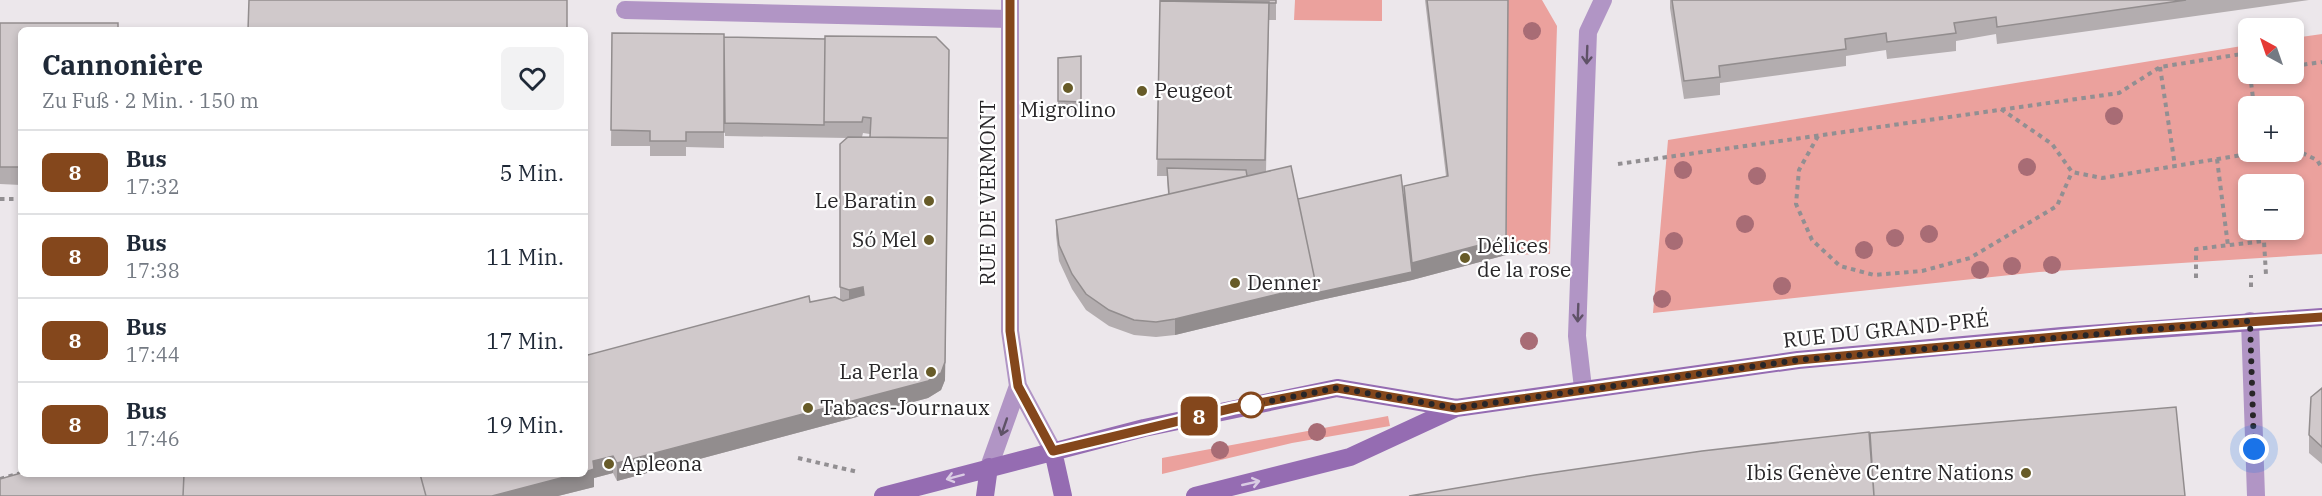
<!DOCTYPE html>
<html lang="de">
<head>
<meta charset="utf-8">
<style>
  :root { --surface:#fff; --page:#f2f2f3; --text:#1f2937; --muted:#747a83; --line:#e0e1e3 }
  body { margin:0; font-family:"IBM Plex Serif",serif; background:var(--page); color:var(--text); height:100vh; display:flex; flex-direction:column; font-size:22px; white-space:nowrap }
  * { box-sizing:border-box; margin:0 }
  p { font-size:20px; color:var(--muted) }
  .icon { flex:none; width:33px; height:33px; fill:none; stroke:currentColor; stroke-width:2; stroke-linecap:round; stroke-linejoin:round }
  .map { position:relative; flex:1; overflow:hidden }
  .side { position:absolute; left:18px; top:27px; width:570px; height:450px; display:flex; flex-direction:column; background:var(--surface); border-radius:9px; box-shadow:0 3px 9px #0003 }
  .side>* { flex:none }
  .badge { padding:0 12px; border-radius:9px; font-size:21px; line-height:39px }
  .needle { width:39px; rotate:320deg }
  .tools { position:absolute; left:2238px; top:18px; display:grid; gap:12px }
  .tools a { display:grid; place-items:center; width:66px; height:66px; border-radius:9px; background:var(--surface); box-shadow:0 3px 9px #0003; font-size:30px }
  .you { position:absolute; width:30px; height:30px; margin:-15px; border:4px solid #fff; border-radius:50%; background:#1a73e8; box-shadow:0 0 0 9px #1a73e833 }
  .map>.badge { position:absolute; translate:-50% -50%; box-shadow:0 0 0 3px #fff }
  .round { display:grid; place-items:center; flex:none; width:63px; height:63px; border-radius:9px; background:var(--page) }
  .head { display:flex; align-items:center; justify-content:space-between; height:102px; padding:0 24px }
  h1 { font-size:28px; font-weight:700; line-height:45px }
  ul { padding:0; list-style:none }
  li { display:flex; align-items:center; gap:18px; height:84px; padding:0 24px; border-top:2px solid var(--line) }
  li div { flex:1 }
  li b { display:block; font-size:22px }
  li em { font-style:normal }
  li .badge { min-width:66px; font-weight:700; text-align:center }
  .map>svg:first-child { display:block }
</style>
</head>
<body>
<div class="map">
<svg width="2322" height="496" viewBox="0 0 2322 496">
  <rect width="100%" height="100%" fill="#ece7eb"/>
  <path fill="#eba19d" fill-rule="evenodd" d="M 1295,0 L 1382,0 L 1382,21 L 1294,20 Z
    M 1508,0 L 1542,0 L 1557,26 L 1550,254 L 1506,255 Z
    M 2322,34 L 2322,254 L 2039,272 L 1653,313 L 1668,140 L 2248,45 L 2248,74 L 2294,74 L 2294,38 ZM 2294,106 L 2294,152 L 2248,152 L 2248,106 ZM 2248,184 L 2294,184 L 2294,230 L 2248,230 Z
    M 1388,416 L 1390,426 L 1292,443 L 1162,474 L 1162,458 Z"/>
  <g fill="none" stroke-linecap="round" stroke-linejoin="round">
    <path stroke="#928f92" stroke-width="4" stroke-dasharray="4.5 4.5" stroke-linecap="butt" d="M 2294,66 L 2322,62
      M 2160,67 L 2175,166
      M 2250,74 L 2254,106
      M 2001,109 L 2052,144 L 2072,172 L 2102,178 L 2260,152
      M 1818,136 L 1799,170 L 1796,204 L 1812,240 L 1840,266 L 1874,275 L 1922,271 L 1970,258 L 2057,206 L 2072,172
      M 2294,149 L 2317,160 L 2322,168
      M 2217,159 L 2228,246
      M 1618,164 L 2119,93 L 2160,67 L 2248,53
      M 0,199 L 21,199
      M 2196,278 L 2196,249 L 2264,241 L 2266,275
      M 2251,287 L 2251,275
      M 798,458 L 858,472
      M 0,479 L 21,473"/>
    <path stroke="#b195c5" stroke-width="18" d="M 625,10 L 1010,19
      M 1583,388 L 1577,336 L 1588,32 L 1603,0"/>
    <path stroke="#b195c5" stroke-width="18" d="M 1010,0 L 1010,331 L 1018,386 L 1053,451
      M 2250,321 L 2256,496
      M 989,467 L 1018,386"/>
    <path stroke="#956cb2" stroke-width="18" d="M 1053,451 L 1063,496
      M 883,496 L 1144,428 L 1337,388 L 1456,408
      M 985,496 L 989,467
      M 1195,496 L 1350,457 L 1456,408 L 1798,360 L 2062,336 L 2322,317"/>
  </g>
  <g fill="#a86c75">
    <circle cx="1532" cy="31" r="9"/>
    <circle cx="2114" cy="116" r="9"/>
    <circle cx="2027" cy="167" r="9"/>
    <circle cx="1683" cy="170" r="9"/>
    <circle cx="1757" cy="176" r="9"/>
    <circle cx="1745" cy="224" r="9"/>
    <circle cx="1929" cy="234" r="9"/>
    <circle cx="1895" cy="238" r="9"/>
    <circle cx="1674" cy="241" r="9"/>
    <circle cx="1864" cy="250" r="9"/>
    <circle cx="2052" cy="265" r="9"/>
    <circle cx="2012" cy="266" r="9"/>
    <circle cx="1980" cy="270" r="9"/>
    <circle cx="1782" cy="286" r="9"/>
    <circle cx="1662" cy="299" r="9"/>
    <circle cx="1529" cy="341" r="9"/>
    <circle cx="1317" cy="432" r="9"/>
    <circle cx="1220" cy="450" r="9"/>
  </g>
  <path fill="#b3adaf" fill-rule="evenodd" d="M 1160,0 L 1276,0 L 1276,20 L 1269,20 L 1266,172 L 1298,199 L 1404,200 L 1404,186 L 1446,176 L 1425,0 L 1508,0 L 1506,255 L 1412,280 L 1316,301 L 1175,335 L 1156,337 L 1134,335 L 1109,326 L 1086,310 L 1072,289 L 1059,261 L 1056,235 L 1056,220 L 1168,194 L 1167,176 L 1157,176 Z
    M 1670,0 L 2309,0 L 1997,44 L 1996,34 L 1956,41 L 1956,51 L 1887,59 L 1886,50 L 1846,56 L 1846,66 L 1720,83 L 1720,95 L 1684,99 L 1670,8 Z
    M 0,23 L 21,30 L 21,185 L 0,184 Z
    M 612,33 L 724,37 L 949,50 L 945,380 L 941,390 L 928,398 L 617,481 L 613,473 L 594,478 L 594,487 L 558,496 L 0,496 L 585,474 L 588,355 L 810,302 L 840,299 L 840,144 L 847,138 L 725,136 L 724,50 L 724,148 L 686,147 L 686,156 L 650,156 L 650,146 L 611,146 ZM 863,133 L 870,134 L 870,137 L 862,137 Z
    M 1081,56 L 1081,110 L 1058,109 L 1058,58 Z
    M 2322,388 L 2322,464 L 2309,453 L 2309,435 Z"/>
  <path fill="#928d8e" d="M 1508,0 L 1506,255 L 1412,280 L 1316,301 L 1175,335 L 1175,319 L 1316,285 L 1412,272 L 1412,263 L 1506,238 Z
    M 949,50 L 945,380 L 941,390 L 928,398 L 617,481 L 617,463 L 928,381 Z
    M 863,287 L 863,304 L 849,308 L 849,290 Z
    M 613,456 L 613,473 L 594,478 L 594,487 L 558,496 L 492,496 L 576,474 L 585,474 L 585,472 L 593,461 Z"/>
  <path fill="#d0c9cb" stroke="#928d8e" stroke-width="1.5" d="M 249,0 L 567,0 L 567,30 L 248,30 Z
    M 1160,0 L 1276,0 L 1276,3 L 1160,1 Z
    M 1427,0 L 1508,0 L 1506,238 L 1412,263 L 1404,186 L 1448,176 Z
    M 1672,0 L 2186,0 L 1997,27 L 1996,17 L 1954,23 L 1956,33 L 1887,42 L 1886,33 L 1845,39 L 1846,49 L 1719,66 L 1720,77 L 1684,81 Z
    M 1160,1 L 1269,2 L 1265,160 L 1157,159 Z
    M 0,23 L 118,23 L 118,30 L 21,30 L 21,167 L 0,167 Z
    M 612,33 L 724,34 L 724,132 L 686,132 L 686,141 L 650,141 L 650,131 L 611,130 Z
    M 825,36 L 936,37 L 949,50 L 948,139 L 948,138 L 870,137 L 871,118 L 863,117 L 862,122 L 824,122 Z
    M 724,37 L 825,39 L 824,125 L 725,123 Z
    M 1081,56 L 1081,102 L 1058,101 L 1058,58 Z
    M 848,137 L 948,138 L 945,362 L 941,373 L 928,381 L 617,463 L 613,456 L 593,461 L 594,469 L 585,472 L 585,352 L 588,355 L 809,296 L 810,302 L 835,297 L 843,301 L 864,295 L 863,287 L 849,290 L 840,287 L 840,144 Z
    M 1291,166 L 1316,285 L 1175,319 L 1156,322 L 1134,320 L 1109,310 L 1086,294 L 1072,274 L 1059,245 L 1056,220 Z
    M 1167,168 L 1246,170 L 1247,176 L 1169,194 Z
    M 1401,175 L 1412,272 L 1316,293 L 1316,285 L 1298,199 Z
    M 2322,388 L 2322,447 L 2309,435 L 2311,397 Z
    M 2176,407 L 2185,496 L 1874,496 L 1870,433 Z
    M 1869,432 L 1874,496 L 1409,496 L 1535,475 L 1702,451 Z
    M 21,473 L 184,474 L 183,496 L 0,496 L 0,479 Z
    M 184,474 L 420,474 L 426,496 L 183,496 Z
    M 420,474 L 576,474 L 492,496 L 426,496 Z"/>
  <defs><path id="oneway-shaft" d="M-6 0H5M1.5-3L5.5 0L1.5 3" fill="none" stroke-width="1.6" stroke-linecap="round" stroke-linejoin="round" transform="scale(1.5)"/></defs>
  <g stroke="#5f5267">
    <use href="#oneway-shaft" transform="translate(1587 55) rotate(92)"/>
    <use href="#oneway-shaft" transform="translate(1578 313) rotate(92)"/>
    <use href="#oneway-shaft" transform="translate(1004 427) rotate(109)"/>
  </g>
  <g stroke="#dacce4">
    <use href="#oneway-shaft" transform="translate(955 477) rotate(165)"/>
    <use href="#oneway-shaft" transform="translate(1251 483) rotate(-13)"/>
  </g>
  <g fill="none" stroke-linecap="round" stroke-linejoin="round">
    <defs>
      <path id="line" d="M 1010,0 L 1010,331 L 1018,386 L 1053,451 L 1233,408 L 1337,388 L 1456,408 L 1798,360 L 2133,330 L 2322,317"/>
    </defs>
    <use href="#line" stroke="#fff" stroke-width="14"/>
    <use href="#line" stroke="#84471c" stroke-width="9"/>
    <path stroke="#282628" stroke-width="6" stroke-dasharray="0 10.8" d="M 1251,405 L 1337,388 L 1456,408 L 1798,360 L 2250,321 L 2254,449"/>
  </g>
  <g fill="#675b28" stroke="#fff" stroke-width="2">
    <circle cx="1068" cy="88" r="6"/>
    <circle cx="1142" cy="91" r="6"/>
    <circle cx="929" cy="201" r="6"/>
    <circle cx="929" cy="240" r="6"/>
    <circle cx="1465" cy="258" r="6"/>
    <circle cx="1235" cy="283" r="6"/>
    <circle cx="931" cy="372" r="6"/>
    <circle cx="808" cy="408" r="6"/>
    <circle cx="609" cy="464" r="6"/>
    <circle cx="2026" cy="473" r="6"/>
  </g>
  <circle fill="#fff" stroke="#84471c" stroke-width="3" cx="1251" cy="405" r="12"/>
  <g text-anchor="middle" stroke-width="4.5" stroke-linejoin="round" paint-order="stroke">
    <g font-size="21" fill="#282628" stroke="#fff" text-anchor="start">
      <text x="1154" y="98">Peugeot</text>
      <text x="1068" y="117" text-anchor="middle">Migrolino</text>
      <text x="917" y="208" text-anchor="end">Le Baratin</text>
      <text x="917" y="247" text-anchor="end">Só Mel</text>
      <text x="1477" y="253">Délices<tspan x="1477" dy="24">de la rose</tspan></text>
      <text x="1247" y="290">Denner</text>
      <text x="919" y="379" text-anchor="end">La Perla</text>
      <text x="820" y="415">Tabacs-Journaux</text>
      <text x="621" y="471">Apleona</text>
      <text x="2014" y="480" text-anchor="end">Ibis Genève Centre Nations</text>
    </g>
    <g font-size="21" fill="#282628" stroke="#fff">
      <text transform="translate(988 193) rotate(-90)" y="7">RUE DE VERMONT</text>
      <text transform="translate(1886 330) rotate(-6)" y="7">RUE DU GRAND-PRÉ</text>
    </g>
  </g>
</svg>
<div class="tools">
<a><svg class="needle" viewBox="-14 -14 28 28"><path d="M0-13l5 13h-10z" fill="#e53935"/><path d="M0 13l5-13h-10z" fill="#747a83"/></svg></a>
<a>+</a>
<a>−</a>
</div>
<div class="you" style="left:2254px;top:449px"></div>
<b class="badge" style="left:1199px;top:416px;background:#84471c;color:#fff">8</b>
<section class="side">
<div class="head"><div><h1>Cannonière</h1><p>Zu Fuß · 2 Min. · 150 m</p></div><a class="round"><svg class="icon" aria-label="heart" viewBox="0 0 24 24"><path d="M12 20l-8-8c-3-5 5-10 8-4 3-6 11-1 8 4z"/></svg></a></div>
<ul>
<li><span class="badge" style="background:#84471c;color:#fff">8</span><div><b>Bus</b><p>17:32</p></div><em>5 Min.</em></li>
<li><span class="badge" style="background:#84471c;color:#fff">8</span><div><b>Bus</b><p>17:38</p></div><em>11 Min.</em></li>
<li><span class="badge" style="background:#84471c;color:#fff">8</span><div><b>Bus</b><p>17:44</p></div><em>17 Min.</em></li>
<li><span class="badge" style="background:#84471c;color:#fff">8</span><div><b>Bus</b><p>17:46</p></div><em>19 Min.</em></li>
</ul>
</section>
</div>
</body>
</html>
